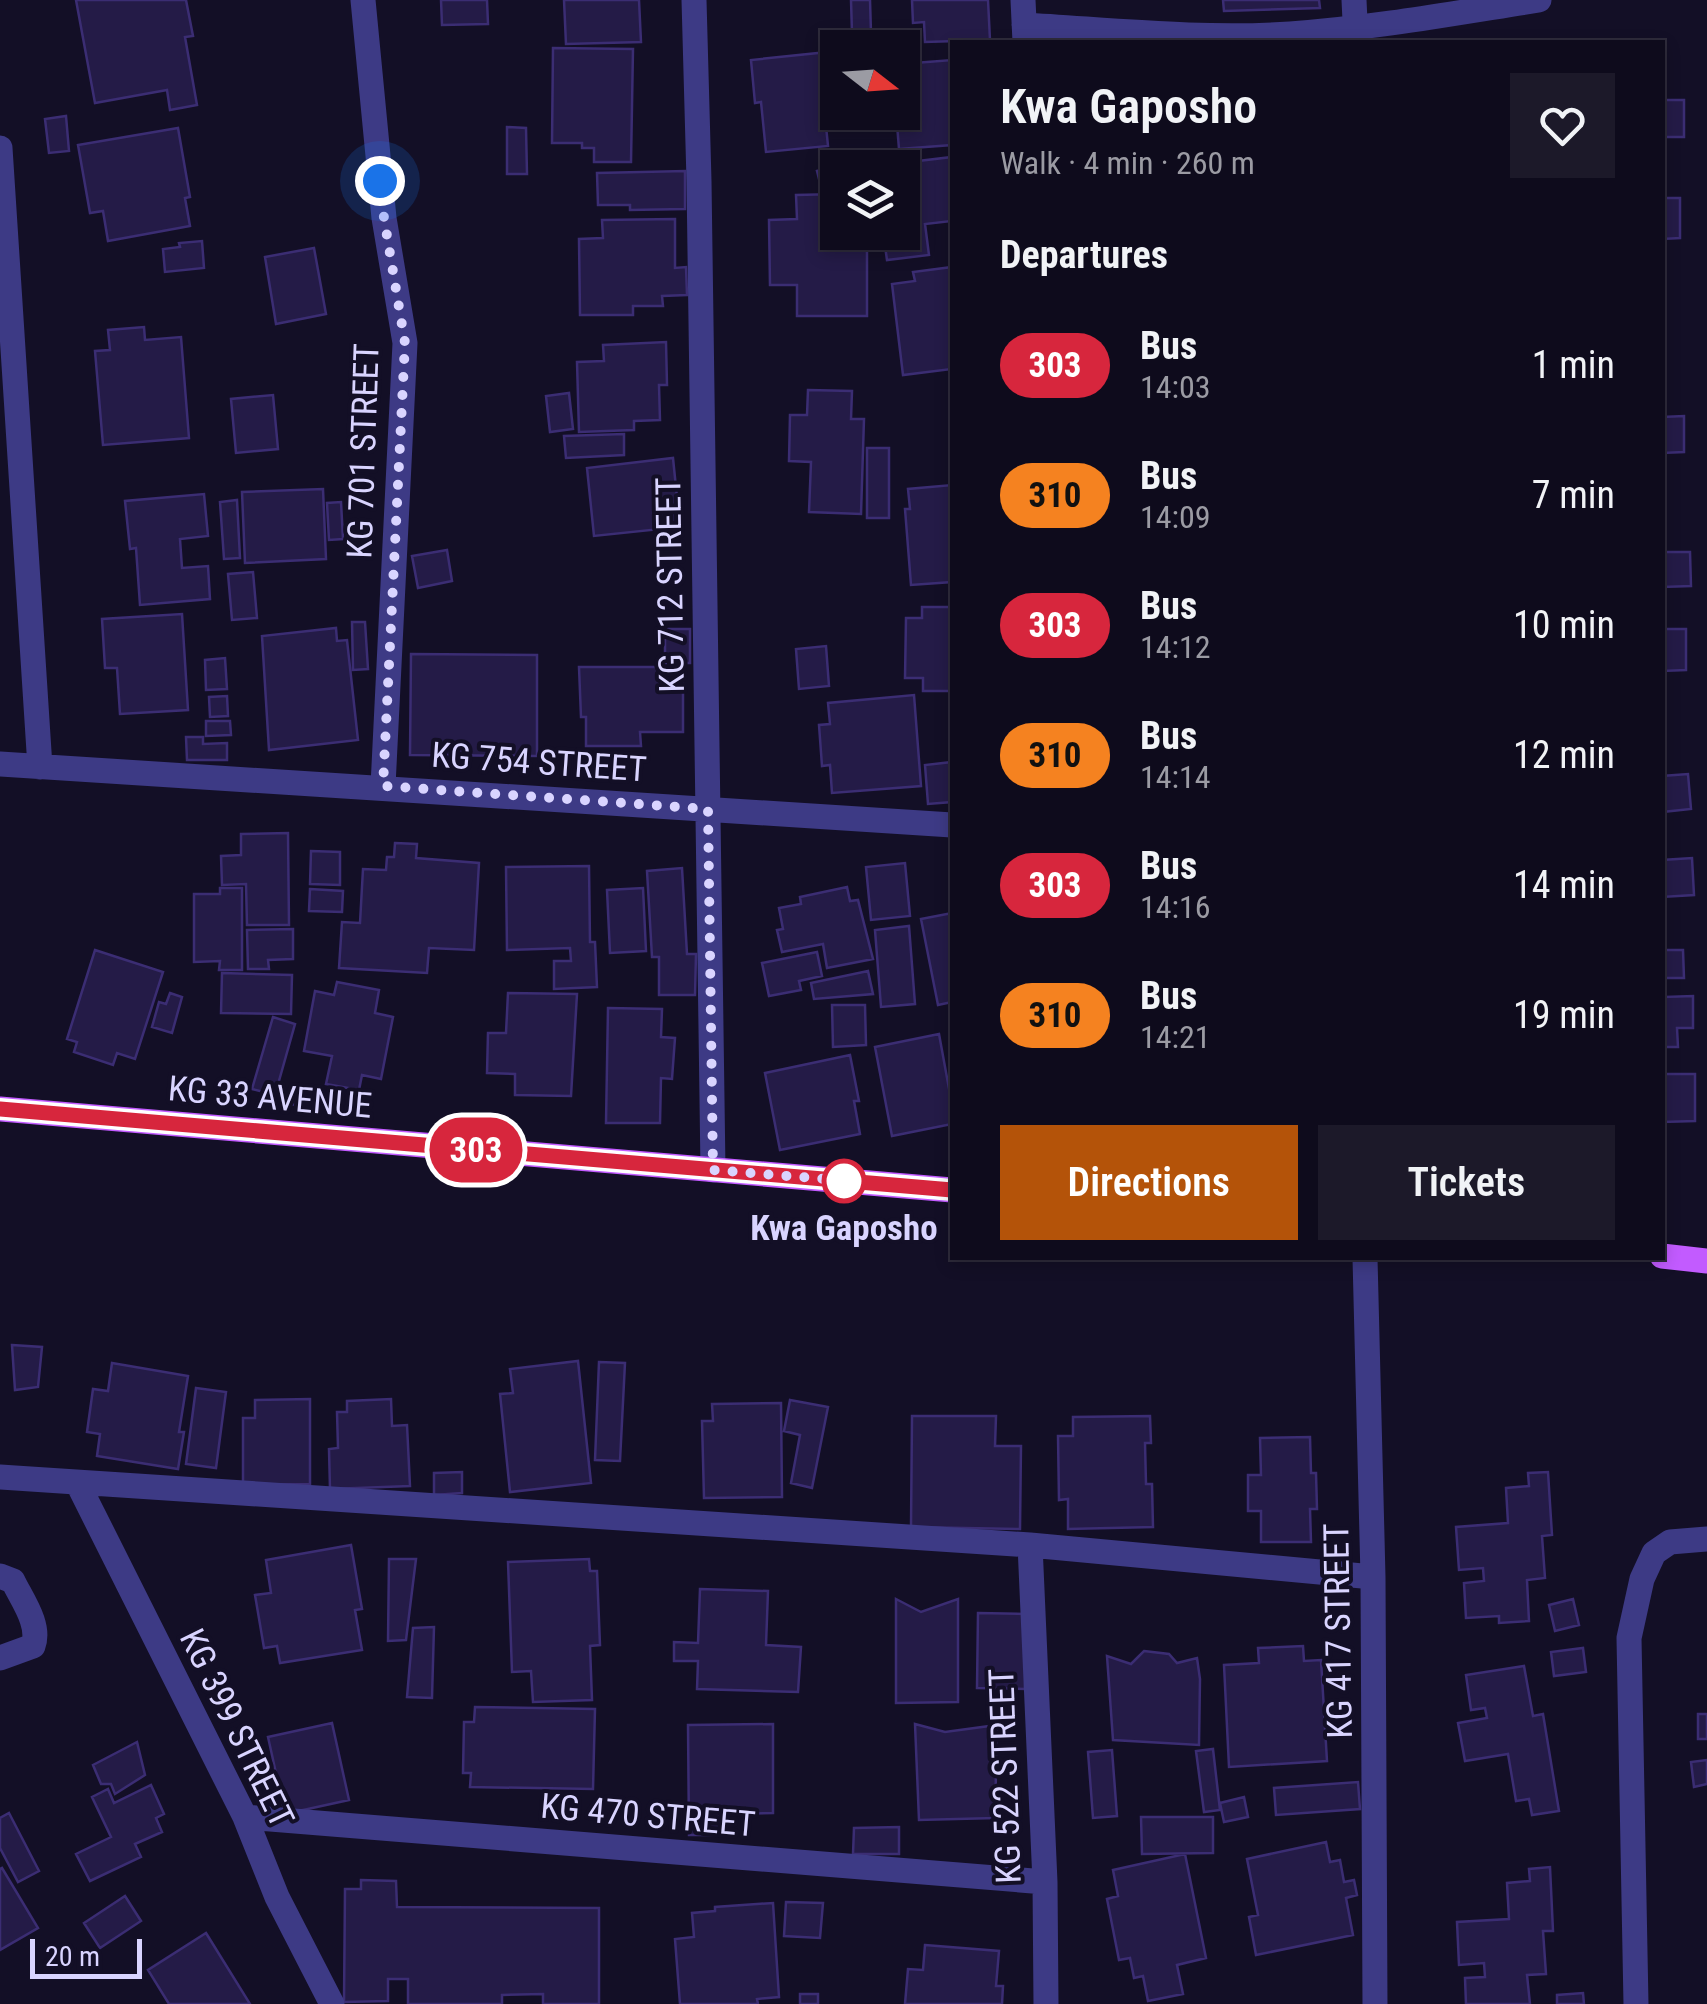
<!DOCTYPE html>
<html lang="en">
<head>
<meta charset="utf-8">
<style>
  :root { --surface:#0e0b1c; --page:#1c1929; --text:#f1f3f6; --muted:#9b9ba3; --line:#2e2b3b; --accent:#b45309 }
  body { margin:0; font-family:"Roboto Condensed",sans-serif; background:var(--page); color:var(--text); height:100vh; display:flex; flex-direction:column; font-size:38px; white-space:nowrap }
  * { box-sizing:border-box; margin:0 }
  p { font-size:32px; color:var(--muted) }
  .icon { flex:none; width:55px; height:55px; fill:none; stroke:currentColor; stroke-width:2; stroke-linecap:round; stroke-linejoin:round }
  .map { position:relative; flex:1; overflow:hidden }
  .panel { position:absolute; left:950px; top:40px; width:715px; height:1220px; display:flex; flex-direction:column; background:var(--surface); border-radius:0px; box-shadow:0 5px 15px #0003,0 0 0 2px var(--line) }
  .panel>* { flex:none }
  .badge { padding:0 20px; border-radius:32px; font-size:35px; line-height:65px }
  .needle { width:65px; rotate:107deg }
  .fabs { position:absolute; left:820px; top:30px; display:grid; gap:20px }
  .fabs a { display:grid; place-items:center; width:100px; height:100px; border-radius:0px; background:var(--surface); box-shadow:0 5px 15px #0003,0 0 0 2px var(--line); font-size:50px }
  .scale { position:absolute; left:30px; bottom:25px; width:112px; box-sizing:border-box; padding-left:10px; border:5px solid #d9d4ff; border-top:0; font-size:28px; line-height:35px; white-space:nowrap; color:#d9d4ff; -webkit-text-stroke:8px #130f26; paint-order:stroke }
  .you { position:absolute; width:50px; height:50px; margin:-25px; border:8px solid #fff; border-radius:50%; background:#1a73e8; box-shadow:0 0 0 15px #1a73e833 }
  .map>.badge { position:absolute; translate:-50% -50%; box-shadow:0 0 0 5px #fff }
  h2 { padding:0 50px; font-size:38px; line-height:90px }
  .round { display:grid; place-items:center; flex:none; width:105px; height:105px; border-radius:0px; background:var(--page) }
  .head { display:flex; align-items:center; justify-content:space-between; height:170px; padding:0 50px }
  h1 { font-size:48px; font-weight:600; line-height:75px }
  .action { display:flex; gap:20px; margin-top:auto; padding:20px 50px }
  .action a { flex:1; height:115px; border-radius:0px; background:var(--accent); color:#fff; font-size:40px; font-weight:600; line-height:115px; text-align:center }
  .action a+a { background:var(--page); color:var(--text) }
  ul { padding:0; list-style:none }
  li { display:flex; align-items:center; gap:30px; height:130px; padding:0 50px }
  li div { flex:1 }
  li b { display:block; font-size:38px }
  li em { font-style:normal }
  li .badge { min-width:110px; font-weight:700; text-align:center }
  .map>svg:first-child { display:block }
</style>
</head>
<body>
<div class="map">
<svg width="1707" height="2004" viewBox="0 0 1707 2004">
  <rect width="100%" height="100%" fill="#130f26"/>
  <path fill="#241b47" stroke="#3b2d73" stroke-width="2.5" d="M 76,0 L 186,0 L 193,36 L 185,37 L 197,105 L 170,110 L 167,90 L 95,103 Z
    M 441,0 L 487,0 L 488,24 L 442,25 Z
    M 564,0 L 639,0 L 641,42 L 566,44 Z
    M 851,0 L 870,0 L 871,33 L 852,33 Z
    M 912,0 L 988,0 L 990,40 L 925,42 L 924,22 L 913,23 Z
    M 1223,0 L 1319,0 L 1320,8 L 1224,11 Z
    M 553,48 L 633,49 L 631,162 L 594,162 L 594,148 L 582,148 L 582,143 L 552,143 Z
    M 838,51 L 838,95 L 823,96 L 828,146 L 766,152 L 761,102 L 755,103 L 751,60 Z
    M 952,60 L 952,145 L 899,149 L 896,112 L 902,112 L 902,64 Z
    M 1662,100 L 1684,100 L 1684,137 L 1662,137 Z
    M 66,116 L 69,151 L 49,153 L 45,119 Z
    M 507,127 L 526,128 L 527,174 L 507,174 Z
    M 178,128 L 190,197 L 185,198 L 190,226 L 108,241 L 103,211 L 90,213 L 78,145 Z
    M 952,157 L 952,221 L 925,224 L 929,255 L 887,260 L 883,232 L 902,232 L 902,168 L 876,166 Z
    M 871,158 L 873,168 L 838,168 L 838,183 L 821,187 L 817,171 Z
    M 685,171 L 685,209 L 630,210 L 630,205 L 598,205 L 597,173 Z
    M 838,194 L 838,232 L 867,232 L 867,316 L 797,316 L 797,285 L 770,285 L 769,220 L 797,219 L 796,195 Z
    M 1662,198 L 1680,198 L 1680,238 L 1662,239 Z
    M 675,219 L 675,268 L 686,267 L 687,295 L 662,296 L 663,306 L 633,306 L 633,315 L 580,315 L 579,239 L 603,238 L 602,220 Z
    M 202,241 L 204,268 L 165,272 L 163,249 L 180,247 L 179,243 Z
    M 314,248 L 326,314 L 276,324 L 265,257 Z
    M 952,267 L 952,369 L 903,375 L 892,284 L 915,281 L 913,272 Z
    M 144,327 L 145,340 L 181,337 L 189,438 L 103,445 L 95,351 L 110,350 L 108,330 Z
    M 666,342 L 667,385 L 659,385 L 660,420 L 634,421 L 634,430 L 579,432 L 577,362 L 604,361 L 603,345 Z
    M 808,390 L 852,391 L 851,419 L 864,419 L 861,514 L 809,512 L 811,462 L 789,461 L 790,415 L 807,415 Z
    M 569,393 L 573,429 L 550,432 L 546,396 Z
    M 273,395 L 278,449 L 236,453 L 231,399 Z
    M 1684,416 L 1684,452 L 1662,453 L 1662,417 Z
    M 624,434 L 624,455 L 566,458 L 564,436 Z
    M 867,448 L 889,448 L 889,518 L 867,518 Z
    M 673,458 L 680,527 L 594,536 L 587,468 Z
    M 952,485 L 952,582 L 911,585 L 905,509 L 910,509 L 908,489 Z
    M 323,489 L 326,559 L 245,563 L 242,492 Z
    M 204,494 L 208,536 L 180,539 L 182,568 L 208,566 L 210,599 L 140,605 L 136,548 L 130,549 L 125,501 Z
    M 237,500 L 240,558 L 224,559 L 220,502 Z
    M 341,502 L 343,539 L 329,540 L 327,503 Z
    M 447,550 L 452,581 L 418,588 L 412,556 Z
    M 1662,552 L 1690,552 L 1691,586 L 1662,587 Z
    M 253,572 L 257,618 L 232,620 L 228,574 Z
    M 922,607 L 952,607 L 952,691 L 923,691 L 923,678 L 905,678 L 906,618 L 922,618 Z
    M 182,614 L 188,710 L 120,714 L 117,668 L 105,668 L 102,619 Z
    M 352,622 L 365,622 L 368,669 L 353,670 Z
    M 336,628 L 337,641 L 347,640 L 358,740 L 269,750 L 262,636 Z
    M 665,629 L 690,629 L 690,663 L 665,663 Z
    M 1662,629 L 1686,629 L 1686,670 L 1662,671 Z
    M 826,646 L 829,686 L 799,689 L 796,649 Z
    M 411,654 L 537,655 L 537,756 L 410,755 Z
    M 225,658 L 227,689 L 206,690 L 205,660 Z
    M 579,667 L 659,667 L 659,685 L 683,684 L 683,732 L 640,732 L 641,746 L 586,746 L 586,717 L 581,717 Z
    M 914,695 L 921,786 L 832,793 L 830,765 L 822,766 L 819,725 L 830,724 L 828,703 Z
    M 227,696 L 228,716 L 210,717 L 209,697 Z
    M 206,721 L 230,721 L 231,735 L 206,736 Z
    M 186,737 L 203,737 L 203,744 L 227,743 L 227,760 L 187,760 Z
    M 952,762 L 952,802 L 928,804 L 925,765 Z
    M 1688,774 L 1691,809 L 1662,812 L 1662,776 Z
    M 288,833 L 289,925 L 247,925 L 246,884 L 222,885 L 221,856 L 241,855 L 241,834 Z
    M 395,843 L 417,844 L 416,858 L 479,863 L 474,950 L 429,948 L 427,973 L 339,968 L 342,922 L 360,923 L 363,869 L 386,870 L 387,857 L 394,857 Z
    M 311,851 L 340,852 L 340,885 L 310,884 Z
    M 1692,858 L 1694,895 L 1662,897 L 1662,860 Z
    M 905,863 L 910,916 L 871,920 L 866,867 Z
    M 589,866 L 590,942 L 595,942 L 597,987 L 554,989 L 554,961 L 571,961 L 570,948 L 507,950 L 506,867 Z
    M 682,868 L 687,954 L 696,954 L 695,995 L 659,995 L 659,957 L 652,957 L 647,871 Z
    M 847,887 L 850,901 L 858,900 L 873,959 L 827,968 L 823,944 L 782,952 L 777,930 L 783,929 L 779,908 L 801,904 L 800,897 Z
    M 220,888 L 242,888 L 242,970 L 219,970 L 220,961 L 194,962 L 194,894 L 220,894 Z
    M 643,888 L 646,951 L 610,953 L 607,890 Z
    M 310,889 L 343,891 L 342,912 L 309,911 Z
    M 952,913 L 952,1002 L 938,1005 L 921,919 Z
    M 909,926 L 915,1004 L 881,1007 L 875,930 Z
    M 293,929 L 293,959 L 268,960 L 269,969 L 248,969 L 247,930 Z
    M 95,950 L 163,972 L 135,1059 L 117,1053 L 113,1065 L 74,1052 L 77,1042 L 67,1039 Z
    M 1662,950 L 1683,950 L 1684,978 L 1662,978 Z
    M 817,952 L 822,976 L 799,981 L 801,990 L 769,996 L 762,963 Z
    M 868,971 L 873,994 L 814,999 L 811,983 Z
    M 222,973 L 292,975 L 291,1014 L 221,1013 Z
    M 1662,980 L 1664,997 L 1693,996 L 1693,1028 L 1677,1028 L 1678,1047 L 1662,1047 Z
    M 337,982 L 379,990 L 375,1013 L 393,1017 L 381,1079 L 362,1075 L 359,1090 L 326,1084 L 332,1056 L 304,1051 L 315,991 L 334,995 Z
    M 170,993 L 182,997 L 172,1033 L 152,1027 L 159,1002 L 166,1004 Z
    M 508,993 L 577,994 L 571,1096 L 515,1095 L 515,1074 L 487,1073 L 488,1033 L 506,1033 Z
    M 832,1005 L 865,1005 L 866,1045 L 833,1047 Z
    M 608,1008 L 662,1009 L 661,1037 L 675,1038 L 672,1079 L 661,1078 L 660,1123 L 606,1123 Z
    M 273,1017 L 295,1024 L 275,1095 L 252,1089 Z
    M 939,1034 L 952,1105 L 952,1124 L 892,1136 L 875,1047 Z
    M 850,1055 L 859,1101 L 854,1101 L 860,1134 L 780,1150 L 765,1073 Z
    M 1662,1074 L 1695,1074 L 1695,1121 L 1662,1122 Z
    M 281,1092 L 303,1094 L 302,1105 L 281,1104 Z
    M 12,1345 L 42,1347 L 38,1387 L 15,1390 Z
    M 578,1361 L 591,1483 L 510,1492 L 500,1394 L 513,1393 L 510,1369 Z
    M 599,1362 L 625,1363 L 620,1461 L 595,1460 Z
    M 112,1363 L 188,1376 L 179,1432 L 184,1432 L 178,1469 L 97,1456 L 100,1434 L 87,1432 L 93,1389 L 108,1391 Z
    M 196,1388 L 226,1392 L 216,1468 L 186,1464 Z
    M 310,1399 L 310,1484 L 243,1485 L 243,1418 L 255,1418 L 255,1400 Z
    M 391,1399 L 392,1426 L 407,1425 L 410,1486 L 330,1489 L 329,1449 L 338,1448 L 337,1412 L 347,1412 L 347,1401 Z
    M 790,1400 L 828,1407 L 812,1488 L 791,1483 L 800,1435 L 784,1431 Z
    M 781,1403 L 782,1497 L 704,1498 L 702,1421 L 713,1421 L 712,1404 Z
    M 912,1416 L 996,1416 L 995,1446 L 1021,1446 L 1020,1529 L 911,1527 Z
    M 1150,1416 L 1151,1443 L 1145,1443 L 1146,1484 L 1152,1484 L 1153,1527 L 1068,1529 L 1068,1499 L 1059,1500 L 1058,1436 L 1073,1436 L 1073,1417 Z
    M 1310,1437 L 1311,1473 L 1316,1473 L 1317,1509 L 1310,1509 L 1311,1542 L 1261,1542 L 1261,1511 L 1248,1511 L 1248,1475 L 1261,1475 L 1260,1438 Z
    M 462,1472 L 462,1493 L 434,1495 L 434,1473 Z
    M 1548,1472 L 1552,1535 L 1542,1536 L 1545,1578 L 1527,1580 L 1529,1621 L 1499,1623 L 1499,1616 L 1466,1618 L 1464,1583 L 1484,1581 L 1483,1568 L 1459,1570 L 1456,1527 L 1508,1523 L 1506,1488 L 1529,1486 L 1528,1473 Z
    M 351,1545 L 362,1609 L 355,1610 L 362,1650 L 280,1663 L 277,1646 L 264,1648 L 255,1595 L 271,1593 L 266,1560 Z
    M 389,1559 L 416,1559 L 406,1640 L 388,1641 Z
    M 589,1559 L 590,1571 L 597,1571 L 600,1645 L 590,1646 L 592,1700 L 533,1702 L 531,1671 L 512,1672 L 508,1562 Z
    M 700,1589 L 768,1591 L 766,1645 L 801,1647 L 798,1692 L 697,1689 L 698,1661 L 674,1661 L 674,1642 L 698,1643 Z
    M 896,1599 L 921,1612 L 958,1599 L 958,1702 L 896,1703 Z
    M 1573,1599 L 1579,1625 L 1555,1631 L 1549,1605 Z
    M 978,1613 L 1027,1614 L 1025,1689 L 977,1688 Z
    M 434,1627 L 432,1698 L 407,1697 L 413,1628 Z
    M 1303,1646 L 1304,1661 L 1321,1660 L 1327,1761 L 1229,1767 L 1224,1665 L 1259,1663 L 1258,1648 Z
    M 1583,1648 L 1586,1672 L 1554,1676 L 1551,1652 Z
    M 1144,1651 L 1169,1654 L 1177,1663 L 1197,1658 L 1200,1679 L 1199,1745 L 1113,1740 L 1107,1656 L 1131,1664 Z
    M 1524,1666 L 1533,1716 L 1543,1714 L 1559,1811 L 1532,1815 L 1529,1799 L 1516,1801 L 1508,1754 L 1465,1761 L 1458,1723 L 1487,1718 L 1485,1708 L 1471,1710 L 1466,1675 Z
    M 475,1707 L 595,1709 L 593,1789 L 470,1787 L 471,1773 L 463,1773 L 464,1722 L 474,1722 Z
    M 1698,1714 L 1707,1714 L 1707,1739 L 1698,1739 Z
    M 332,1723 L 349,1800 L 285,1814 L 268,1737 Z
    M 773,1724 L 773,1813 L 724,1814 L 724,1835 L 689,1835 L 688,1725 Z
    M 915,1724 L 945,1732 L 997,1725 L 995,1818 L 919,1820 Z
    M 137,1742 L 145,1775 L 115,1794 L 111,1784 L 101,1784 L 93,1765 Z
    M 1213,1749 L 1220,1810 L 1204,1812 L 1196,1751 Z
    M 1112,1750 L 1117,1816 L 1093,1818 L 1088,1752 Z
    M 1707,1760 L 1707,1784 L 1694,1787 L 1691,1762 Z
    M 1358,1782 L 1360,1809 L 1276,1815 L 1274,1788 Z
    M 151,1785 L 164,1814 L 156,1818 L 162,1832 L 135,1844 L 141,1857 L 90,1881 L 76,1854 L 111,1837 L 92,1797 L 108,1789 L 114,1803 Z
    M 1244,1797 L 1248,1817 L 1224,1822 L 1220,1803 Z
    M 9,1813 L 39,1871 L 18,1882 L 0,1848 L 0,1818 Z
    M 1141,1817 L 1213,1817 L 1213,1853 L 1142,1854 Z
    M 899,1827 L 899,1854 L 853,1854 L 854,1828 Z
    M 1326,1842 L 1330,1862 L 1340,1860 L 1344,1882 L 1354,1880 L 1357,1895 L 1346,1898 L 1353,1935 L 1256,1955 L 1249,1917 L 1258,1915 L 1247,1859 Z
    M 1185,1854 L 1206,1958 L 1177,1965 L 1183,1994 L 1148,2001 L 1143,1976 L 1134,1978 L 1130,1958 L 1119,1960 L 1107,1899 L 1118,1896 L 1113,1870 Z
    M 1550,1867 L 1553,1931 L 1543,1931 L 1546,1974 L 1527,1975 L 1530,2004 L 1466,2004 L 1465,1978 L 1485,1977 L 1484,1963 L 1459,1965 L 1457,1922 L 1509,1919 L 1507,1883 L 1530,1881 L 1529,1869 Z
    M 2,1868 L 38,1928 L 0,1950 L 0,1869 Z
    M 361,1880 L 396,1881 L 397,1907 L 599,1908 L 599,2004 L 543,2004 L 543,1994 L 502,1995 L 502,2004 L 408,2004 L 408,1979 L 388,1979 L 388,2001 L 344,2002 L 345,1889 L 361,1889 Z
    M 125,1896 L 141,1921 L 100,1948 L 84,1923 Z
    M 786,1902 L 823,1903 L 820,1938 L 784,1936 Z
    M 773,1903 L 779,1997 L 757,1999 L 758,2004 L 680,2004 L 675,1939 L 694,1937 L 692,1913 L 715,1911 L 715,1907 Z
    M 206,1933 L 250,2004 L 169,2004 L 148,1970 Z
    M 925,1945 L 999,1951 L 996,1986 L 1003,1986 L 1002,2004 L 905,2004 L 908,1969 L 923,1970 Z
    M 1583,1993 L 1584,2004 L 1557,2004 L 1557,1995 Z
    M 800,1994 L 818,1994 L 818,2004 L 800,2004 Z"/>
  <g fill="none" stroke-linecap="round" stroke-linejoin="round">
    <path stroke="#3d3a85" stroke-width="25" d="M 363,0 L 384,218 L 405,343 L 383,786
      M 694,0 L 699,181 L 713,1170
      M 1023,0 L 1025,42
      M 1354,0 L 1356,42
      M 1024,25 C 1112,30 1202,40 1290,34 C 1374,28 1456,13 1539,0
      M 0,148 L 40,767
      M 0,764 L 952,825
      M 1365,1258 L 1373,1577 L 1375,2004
      M 0,1477 L 1030,1545 L 1373,1577
      M 78,1484 L 245,1817 L 277,1897 L 332,2004
      M 1030,1545 L 1045,1882 L 1046,2004
      M 0,1576 L 13,1581 C 22,1600 41,1625 33,1646 L 0,1658
      M 245,1817 L 1045,1882
      M 1636,2004 L 1629,1638 L 1642,1579 L 1654,1553 L 1670,1542 L 1707,1539"/>
    <path stroke="#c25bff" stroke-width="25" d="M 0,1109 L 952,1190
      M 1662,1256 L 1707,1261"/>
  </g>
  <g fill="none" stroke-linecap="round" stroke-linejoin="round">
    <defs>
      <path id="line" d="M 0,1109 L 952,1190"/>
    </defs>
    <use href="#line" stroke="#fff" stroke-width="22"/>
    <use href="#line" stroke="#d7263d" stroke-width="15"/>
    <path stroke="#d9d4ff" stroke-width="10" stroke-dasharray="0 18" d="M 380,181 L 384,218 L 405,343 L 383,786 L 708,809 L 713,1170 L 850,1181 L 844,1181"/>
  </g>
  <circle fill="#fff" stroke="#d7263d" stroke-width="5" cx="844" cy="1181" r="20"/>
  <g text-anchor="middle" stroke-width="8" stroke-linejoin="round" paint-order="stroke">
    <g font-size="35" fill="#d9d4ff" stroke="#130f26">
      <text transform="translate(363 451) rotate(-88)" y="12">KG 701 STREET</text>
      <text transform="translate(670 585) rotate(-91)" y="12">KG 712 STREET</text>
      <text transform="translate(539 762) rotate(4)" y="12">KG 754 STREET</text>
      <text transform="translate(270 1097) rotate(5)" y="12">KG 33 AVENUE</text>
      <text transform="translate(1338 1631) rotate(-91)" y="12">KG 417 STREET</text>
      <text transform="translate(237 1728) rotate(64)" y="12">KG 399 STREET</text>
      <text transform="translate(1005 1776) rotate(-92)" y="12">KG 522 STREET</text>
      <text transform="translate(648 1815) rotate(5)" y="12">KG 470 STREET</text>
    </g>
    <g font-size="35" font-weight="bold" fill="#d9d4ff" stroke="#130f26">
      <text x="844" y="1240">Kwa Gaposho</text>
    </g>
  </g>
</svg>
<div class="fabs">
<a><svg class="needle" viewBox="-14 -14 28 28"><path d="M0-13l5 13h-10z" fill="#e53935"/><path d="M0 13l5-13h-10z" fill="#9b9ba3"/></svg></a>
<a><svg class="icon" aria-label="layers" viewBox="0 0 24 24"><path d="M12 4l9 5-9 5-9-5zM3 14l9 5 9-5"/></svg></a>
</div>
<div class="scale">20 m</div>
<div class="you" style="left:380px;top:181px"></div>
<b class="badge" style="left:476px;top:1150px;background:#d7263d;color:#fff">303</b>
<section class="panel">
<div class="head"><div><h1>Kwa Gaposho</h1><p>Walk · 4 min · 260 m</p></div><a class="round"><svg class="icon" aria-label="heart" viewBox="0 0 24 24"><path d="M12 20l-8-8c-3-5 5-10 8-4 3-6 11-1 8 4z"/></svg></a></div>
<h2>Departures</h2>
<ul>
<li><span class="badge" style="background:#d7263d;color:#fff">303</span><div><b>Bus</b><p>14:03</p></div><em>1 min</em></li>
<li><span class="badge" style="background:#f58220;color:#111">310</span><div><b>Bus</b><p>14:09</p></div><em>7 min</em></li>
<li><span class="badge" style="background:#d7263d;color:#fff">303</span><div><b>Bus</b><p>14:12</p></div><em>10 min</em></li>
<li><span class="badge" style="background:#f58220;color:#111">310</span><div><b>Bus</b><p>14:14</p></div><em>12 min</em></li>
<li><span class="badge" style="background:#d7263d;color:#fff">303</span><div><b>Bus</b><p>14:16</p></div><em>14 min</em></li>
<li><span class="badge" style="background:#f58220;color:#111">310</span><div><b>Bus</b><p>14:21</p></div><em>19 min</em></li>
</ul>
<div class="action"><a>Directions</a><a>Tickets</a></div>
</section>
</div>
</body>
</html>
